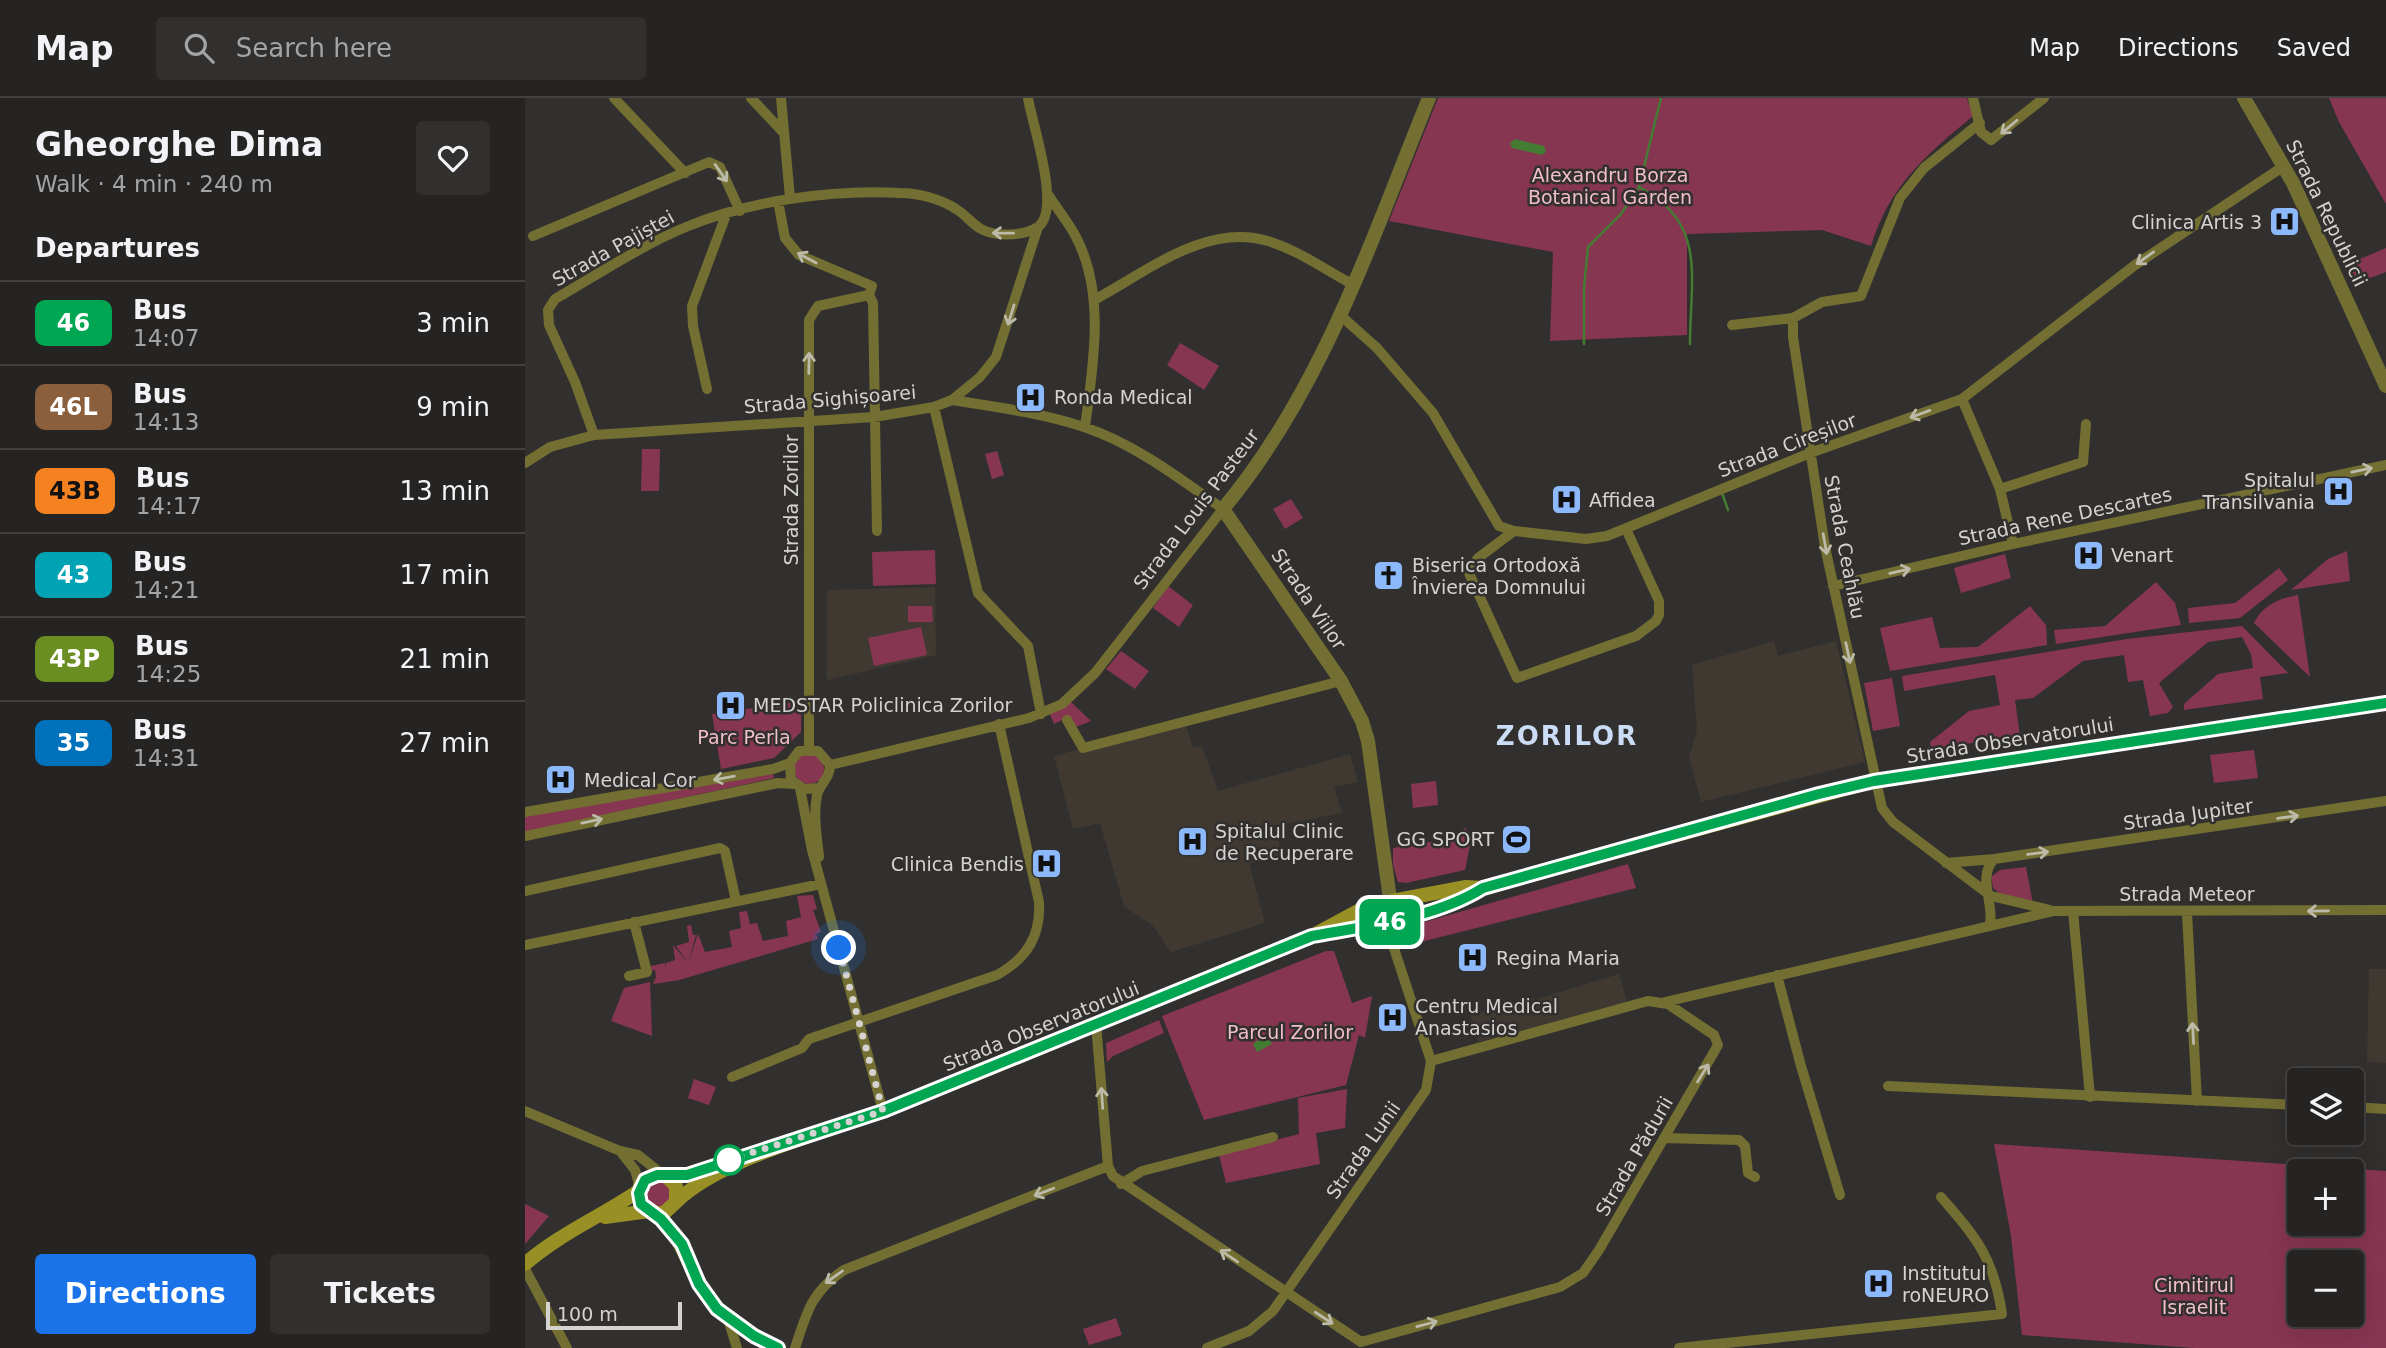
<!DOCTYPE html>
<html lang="en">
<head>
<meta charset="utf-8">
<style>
  :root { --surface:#262422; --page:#32302f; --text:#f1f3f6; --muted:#a4a4a5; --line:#424140; --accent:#1a73e8 }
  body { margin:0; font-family:"DejaVu Sans",sans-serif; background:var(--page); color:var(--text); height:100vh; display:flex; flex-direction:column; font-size:26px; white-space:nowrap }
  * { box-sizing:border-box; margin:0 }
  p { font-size:23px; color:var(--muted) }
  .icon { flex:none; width:38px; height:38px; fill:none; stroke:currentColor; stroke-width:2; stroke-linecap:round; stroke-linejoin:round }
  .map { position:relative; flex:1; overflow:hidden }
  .panel { display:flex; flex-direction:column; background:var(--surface); width:525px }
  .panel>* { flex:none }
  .badge { padding:0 14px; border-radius:10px; font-size:24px; line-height:46px }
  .fabs { position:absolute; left:1762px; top:970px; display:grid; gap:14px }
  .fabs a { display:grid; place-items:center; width:77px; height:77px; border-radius:7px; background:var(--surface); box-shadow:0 7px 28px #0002,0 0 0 2px var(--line); font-size:35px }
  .scale { position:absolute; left:21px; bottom:18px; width:136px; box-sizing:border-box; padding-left:7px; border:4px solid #d4d3d1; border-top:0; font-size:19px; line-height:24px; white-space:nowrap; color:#d4d3d1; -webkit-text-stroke:5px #32302e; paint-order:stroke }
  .you { position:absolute; width:35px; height:35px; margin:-18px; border:5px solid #fff; border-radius:50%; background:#1a73e8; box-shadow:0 0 0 10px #1a73e833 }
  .map>.badge { position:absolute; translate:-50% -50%; box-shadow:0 0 0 4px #fff }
  h2 { padding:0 35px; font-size:26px; line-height:63px }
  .round { display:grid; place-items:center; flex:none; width:74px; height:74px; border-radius:7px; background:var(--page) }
  .head { display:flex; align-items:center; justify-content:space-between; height:119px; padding:0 35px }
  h1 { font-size:33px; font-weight:700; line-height:52px }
  .button { display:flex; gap:14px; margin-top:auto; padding:14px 35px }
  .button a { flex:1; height:80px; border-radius:7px; background:var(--accent); color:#fff; font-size:28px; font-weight:700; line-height:80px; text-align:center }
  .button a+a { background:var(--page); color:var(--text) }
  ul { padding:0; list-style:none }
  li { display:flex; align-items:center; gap:21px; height:84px; padding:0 35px; border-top:2px solid var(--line) }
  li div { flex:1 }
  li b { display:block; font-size:26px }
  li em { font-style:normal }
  li .badge { min-width:77px; font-weight:700; text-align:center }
  header { display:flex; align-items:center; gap:42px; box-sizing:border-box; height:98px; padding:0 35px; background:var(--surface); border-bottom:2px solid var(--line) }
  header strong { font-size:33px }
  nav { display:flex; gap:38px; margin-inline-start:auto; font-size:24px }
  .search { width:490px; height:63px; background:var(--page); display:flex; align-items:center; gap:18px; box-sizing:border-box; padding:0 24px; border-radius:7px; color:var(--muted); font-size:26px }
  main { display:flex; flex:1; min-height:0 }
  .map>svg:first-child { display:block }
</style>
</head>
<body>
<header>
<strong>Map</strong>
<div class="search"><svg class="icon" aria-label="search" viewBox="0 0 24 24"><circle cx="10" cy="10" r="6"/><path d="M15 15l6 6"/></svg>Search here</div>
<nav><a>Map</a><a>Directions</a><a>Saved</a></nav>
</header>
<main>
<section class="panel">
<div class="head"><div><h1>Gheorghe Dima</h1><p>Walk · 4 min · 240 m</p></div><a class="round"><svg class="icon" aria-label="heart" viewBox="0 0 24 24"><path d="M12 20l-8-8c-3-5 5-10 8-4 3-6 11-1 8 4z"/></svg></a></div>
<h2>Departures</h2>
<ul>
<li><span class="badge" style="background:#00a651;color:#fff">46</span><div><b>Bus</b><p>14:07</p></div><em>3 min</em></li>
<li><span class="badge" style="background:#8b5e3c;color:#fff">46L</span><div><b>Bus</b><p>14:13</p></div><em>9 min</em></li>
<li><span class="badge" style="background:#f58220;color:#111">43B</span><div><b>Bus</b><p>14:17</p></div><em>13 min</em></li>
<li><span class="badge" style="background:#00a3b4;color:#fff">43</span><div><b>Bus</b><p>14:21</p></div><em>17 min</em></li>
<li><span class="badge" style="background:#6b8e23;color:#fff">43P</span><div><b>Bus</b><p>14:25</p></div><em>21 min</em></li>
<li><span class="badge" style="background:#0072bc;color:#fff">35</span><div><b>Bus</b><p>14:31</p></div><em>27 min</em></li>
</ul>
<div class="button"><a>Directions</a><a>Tickets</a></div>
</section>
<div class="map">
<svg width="1861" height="1250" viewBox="0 0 1861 1250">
  <rect width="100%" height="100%" fill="#32302e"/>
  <path fill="#3f3932" d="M 410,489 L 411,557 L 302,582 L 302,492 Z
    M 1249,543 L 1253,558 L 1311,543 L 1340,664 L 1176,704 L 1164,659 L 1172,632 L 1167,567 Z
    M 660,623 L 668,650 L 677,648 L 693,693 L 825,656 L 833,684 L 809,689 L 817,715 L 749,728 L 757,757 L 724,765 L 740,825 L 646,854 L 628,828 L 599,808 L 575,725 L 548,731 L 529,658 Z
    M 1844,871 L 1861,871 L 1861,965 L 1842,964 Z
    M 1094,876 L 1102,904 L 953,944 L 945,917 L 1008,900 L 1009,902 Z"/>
  <path fill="#873652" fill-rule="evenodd" d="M 913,0 L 1442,0 L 1448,18 C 1400,58 1365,87 1346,148 L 1297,132 L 1162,136 L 1162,237 L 1025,243 L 1028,154 L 864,123 Z
    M 1804,0 L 1861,0 L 1861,106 L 1814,24 Z
    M 1861,150 L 1861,174 L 1829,186 L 1821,167 Z
    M 655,245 L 694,268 L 679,292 L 642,267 Z
    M 117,351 L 135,351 L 134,393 L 116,393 Z
    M 472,353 L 479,377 L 467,381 L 460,356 Z
    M 766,401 L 778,420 L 760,431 L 748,411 Z
    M 410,452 L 411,486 L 348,488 L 347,454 Z
    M 1822,453 L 1825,483 L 1766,492 L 1803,461 Z
    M 1480,456 L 1486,480 L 1436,495 L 1429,470 Z
    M 1754,470 L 1763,482 L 1715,520 L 1664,525 L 1663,510 L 1710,505 Z
    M 1631,484 L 1650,505 L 1656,527 L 1531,546 L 1529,532 L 1580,528 Z
    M 643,488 L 668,507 L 654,529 L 628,510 Z
    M 1773,497 L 1785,579 L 1729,525 C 1737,507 1755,500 1773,497 Z
    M 383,508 L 407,508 L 408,524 L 383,524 Z
    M 1505,508 L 1521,527 L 1522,547 L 1365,573 L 1355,530 L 1407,519 L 1415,550 L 1453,549 Z
    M 1717,528 L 1763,575 L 1735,579 L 1738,601 L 1659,612 L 1659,606 L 1693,576 L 1728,570 L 1726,556 L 1717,539 L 1683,544 L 1634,585 L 1648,609 L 1643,615 L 1625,618 L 1618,582 L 1603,584 L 1599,557 L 1558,563 L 1508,600 L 1490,602 L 1495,638 L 1406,651 L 1405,644 L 1444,613 L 1475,607 L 1470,577 L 1379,593 L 1377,578 L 1602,541 Z
    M 396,529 L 402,557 L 349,568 L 343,540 Z
    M 596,553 L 624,573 L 610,591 L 581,571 Z
    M 1367,580 L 1375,628 L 1348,633 L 1339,585 Z
    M 276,603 L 276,634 L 249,660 L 196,671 L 187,616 Z
    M 546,604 L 566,623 L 551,629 L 543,619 L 529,626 L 525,616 Z
    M 1729,652 L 1733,680 L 1689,685 L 1685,657 Z
    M269 671a15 15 0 1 1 30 0a15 15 0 1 1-30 0Z
    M 248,676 L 249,680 L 0,734 L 0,717 Z
    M 911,683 L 913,707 L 888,710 L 886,686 Z
    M 940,730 L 947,737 L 940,772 L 881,785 L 873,784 L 868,767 L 868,750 L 923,741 Z
    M 1103,766 L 1111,790 L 876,849 L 872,834 L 875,831 Z
    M 1501,769 L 1508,806 L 1478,798 L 1468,790 L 1466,779 L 1475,772 Z
    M 288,797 L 292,811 L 288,812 L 296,834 L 291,836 L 293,841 L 154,882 L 128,886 L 131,879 L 130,872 L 123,873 L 126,868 L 140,865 L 141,870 L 141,865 L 150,862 L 148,847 L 163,865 L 151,848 L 164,844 L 162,828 L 166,827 L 168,837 L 171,837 L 163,865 L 173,836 L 180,854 L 207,849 L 204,833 L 216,830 L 214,814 L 222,813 L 225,826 L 232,825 L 238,843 L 263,838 L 261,823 L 276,819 L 272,798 Z
    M 801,853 L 809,853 L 827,905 L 847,898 L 840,940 L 834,937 L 821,987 L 679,1022 L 637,918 Z
    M 125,884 L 127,938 L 86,923 L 99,890 Z
    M 634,922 L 639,935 L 588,958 L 582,964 L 581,945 Z
    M 169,981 L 191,989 L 184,1007 L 163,1000 Z
    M 822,991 L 820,1030 L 791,1035 L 795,1066 L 701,1085 L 694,1057 L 774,1036 L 773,1000 Z
    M 1469,1046 L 1861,1073 L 1861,1250 L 1669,1250 L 1497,1237 L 1486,1138 ZM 1774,1073 L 1827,1073 L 1827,1125 L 1774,1125 ZM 1774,1164 L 1827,1164 L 1827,1216 L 1774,1216 Z
    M 128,1084 L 142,1084 L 148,1100 L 135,1110 L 123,1105 L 120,1095 Z
    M 0,1106 L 24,1118 L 0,1146 Z
    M 591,1220 L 597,1237 L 564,1247 L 558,1231 Z"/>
  <path fill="#447c33" d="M 990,41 L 1019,48 L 1021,54 L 1017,57 L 987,50 L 985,45 Z
    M 736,940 L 745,942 L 747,946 L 732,954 L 728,946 Z"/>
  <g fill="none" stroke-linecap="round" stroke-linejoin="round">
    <path stroke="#447c33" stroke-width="2.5" d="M 1114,89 C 1183,125 1165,180 1165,246
      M 1059,246 L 1059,189 L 1063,149 L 1096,116 L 1114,89 L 1136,0
      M 1197,395 L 1203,412"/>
    <path stroke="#736e32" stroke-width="10" d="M 89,0 L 160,75
      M 226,0 L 257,33
      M 256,0 L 265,100
      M 1448,0 L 1456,34 L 1466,42 L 1519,0
      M 524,98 C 533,112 544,125 551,139 C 581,196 568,268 560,329
      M 253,103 L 260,140 L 274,157 L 347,188 L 344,197 L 348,205 L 352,433
      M 8,138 L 184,64 L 195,69 L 215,113
      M 569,202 C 620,175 681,124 743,143 C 773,152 802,173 829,187
      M 815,217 L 852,250 L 908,315 L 974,428 L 989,433 L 1061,441 L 1082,438 L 1285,355 L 1437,301 L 1610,167 L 1759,68
      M 1268,220 L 1268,239 L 1300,449 L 1357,710 L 1368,724 L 1466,798 L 1525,812
      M 1207,227 L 1268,220 L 1297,204 L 1336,198 L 1375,100 L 1399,70 L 1455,25
      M 182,291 L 168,228 L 167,208 L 201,117
      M 1437,301 L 1475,391 L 1488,446
      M 409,309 L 453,495 L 503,548 L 516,616
      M 69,337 L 50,284 L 24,227 L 23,212 L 30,201 C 72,177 115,148 161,129 C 223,103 308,91 375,95 C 393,95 416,101 431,111 C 440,116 447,126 456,131 C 470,139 499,138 513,129 C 537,111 507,26 503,0
      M 0,365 L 25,349 L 69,337 L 349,319 L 409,309 L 427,302 L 455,279 L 471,259 L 513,129
      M 1475,391 L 1558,364 L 1561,326
      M 989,433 L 953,460 L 943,473 L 992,580 L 1111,538 L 1131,523 L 1134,517 L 1134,503 L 1101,431
      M 1308,488 L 1488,446 L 1861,367
      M 542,622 L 558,650 L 816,583
      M 284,651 L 284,222 L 293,208 L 344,197
      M 305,667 L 504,620 L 537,606 L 570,575 L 698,411 C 654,380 610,346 559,329 C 516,315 471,309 427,302
      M 275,690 L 287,752 L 358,1013
      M 0,714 L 248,671 L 265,665
      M 0,738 L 253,685 L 269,686
      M 294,759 C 292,739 288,717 292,697 C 295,685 305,681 305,667 L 293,653 L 274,653 L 265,665 L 266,682 L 279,691 L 294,690
      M 1421,765 L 1469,761 L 1861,703
      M 0,793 L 195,750 L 200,753 L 211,803
      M 1548,813 L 1565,999
      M 1662,815 L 1672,1003
      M 1465,826 C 1469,804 1452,779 1469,761
      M 0,847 L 296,786
      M 1252,877 L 1276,968 L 1315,1097
      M 104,878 L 122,874 L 109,824
      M 1140,904 L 1529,813 L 1861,812
      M 571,926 L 583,1068 L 588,1078 L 836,1244 L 1035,1189 L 1058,1175 L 1074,1152 L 1193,947 L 1189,937 L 1143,906 L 1123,903 L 906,963
      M 207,979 L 277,950 L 284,941 L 472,877 C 502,860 516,838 514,804 L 474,626
      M 1363,988 L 1774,1007
      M 1827,1009 L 1861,1011
      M 0,1013 L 95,1053 L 113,1057 L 139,1078
      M 1139,1040 L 1214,1042 L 1220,1048 L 1223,1075 L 1230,1079
      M 95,1053 L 110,1072 L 115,1090
      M 596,1086 L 617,1073 L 748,1039
      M 0,1171 L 42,1250
      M 203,1221 L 212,1250
      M 270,1250 C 282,1214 286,1194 319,1172 L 583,1068
      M 682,1250 L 724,1233 L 748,1213 L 901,992 L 906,963 L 861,826
      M 1154,1250 L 1477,1216 C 1469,1161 1452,1140 1416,1099"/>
    <path stroke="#736e32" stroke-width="14" d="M 1719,0 L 1768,85 L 1861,288
      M 865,801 L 843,643 L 837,623 L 816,583 L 698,411 C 798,291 846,142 904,0
      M 129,1116 C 155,1136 161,1162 176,1189 C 194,1219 223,1235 253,1250"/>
    <path stroke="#999025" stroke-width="14" d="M 867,803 L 941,789 L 958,790
      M 787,838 C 842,828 910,819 958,790 L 1349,683 L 1861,605
      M 141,1078 L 151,1088 L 151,1104 L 139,1115 C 119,1118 102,1093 123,1080 C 133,1074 145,1079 156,1078 C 176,1076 196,1064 215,1058
      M 151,1104 C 195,1061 300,1034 359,1012 C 503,958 643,894 787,838 L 848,805
      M 80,1119 L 124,1113
      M 0,1166 C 34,1136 77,1118 115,1092"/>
  </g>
  <defs><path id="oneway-shaft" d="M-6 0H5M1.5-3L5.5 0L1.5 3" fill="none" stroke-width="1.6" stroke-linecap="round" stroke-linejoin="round" transform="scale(1.75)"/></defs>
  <g stroke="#bcbaa9">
    <use href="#oneway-shaft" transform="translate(1484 29) rotate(140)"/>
    <use href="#oneway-shaft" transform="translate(196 75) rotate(55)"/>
    <use href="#oneway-shaft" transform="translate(478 135) rotate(-179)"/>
    <use href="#oneway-shaft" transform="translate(282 160) rotate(-152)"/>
    <use href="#oneway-shaft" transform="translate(1620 160) rotate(145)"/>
    <use href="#oneway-shaft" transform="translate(486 217) rotate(107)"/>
    <use href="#oneway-shaft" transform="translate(284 265) rotate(-89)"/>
    <use href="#oneway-shaft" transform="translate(1395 316) rotate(160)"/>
    <use href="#oneway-shaft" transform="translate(1837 372) rotate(-12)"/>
    <use href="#oneway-shaft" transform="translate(1300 446) rotate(80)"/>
    <use href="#oneway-shaft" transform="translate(1375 473) rotate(-13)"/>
    <use href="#oneway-shaft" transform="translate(1323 555) rotate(78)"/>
    <use href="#oneway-shaft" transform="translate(199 680) rotate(170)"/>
    <use href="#oneway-shaft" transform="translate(1763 719) rotate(-8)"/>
    <use href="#oneway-shaft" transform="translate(67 723) rotate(-12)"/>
    <use href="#oneway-shaft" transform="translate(1513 755) rotate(-8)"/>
    <use href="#oneway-shaft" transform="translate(1793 813) rotate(179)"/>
    <use href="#oneway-shaft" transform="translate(1668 935) rotate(-93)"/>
    <use href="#oneway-shaft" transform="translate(1178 975) rotate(-58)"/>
    <use href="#oneway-shaft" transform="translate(577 1000) rotate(-94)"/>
    <use href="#oneway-shaft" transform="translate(519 1094) rotate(159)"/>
    <use href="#oneway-shaft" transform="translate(704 1158) rotate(-146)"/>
    <use href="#oneway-shaft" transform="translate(309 1179) rotate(145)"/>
    <use href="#oneway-shaft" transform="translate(799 1220) rotate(33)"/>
    <use href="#oneway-shaft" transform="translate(902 1226) rotate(-15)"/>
  </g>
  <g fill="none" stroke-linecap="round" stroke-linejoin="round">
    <defs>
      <path id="line" d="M 253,1250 L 229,1238 L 192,1211 L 174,1186 L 157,1146 L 136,1121 L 116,1106 L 114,1095 L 120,1082 L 132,1077 L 162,1077 L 358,1013 L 787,838 C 842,828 910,820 958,790 L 1294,696 L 1349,683 L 1861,605"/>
    </defs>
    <use href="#line" stroke="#fff" stroke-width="16"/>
    <use href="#line" stroke="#00a651" stroke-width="10"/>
    <path stroke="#d4d3d1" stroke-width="7" stroke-dasharray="0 12.6" d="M 204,1062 L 358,1013 L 314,850"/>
  </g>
  <defs>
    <symbol id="hospital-square" viewBox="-11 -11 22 22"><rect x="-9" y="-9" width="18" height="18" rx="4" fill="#8bb9fc" stroke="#32302e"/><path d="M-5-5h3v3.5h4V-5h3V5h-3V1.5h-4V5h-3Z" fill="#111"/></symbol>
    <symbol id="church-square" viewBox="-11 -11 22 22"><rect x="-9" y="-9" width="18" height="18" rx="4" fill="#8bb9fc" stroke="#32302e"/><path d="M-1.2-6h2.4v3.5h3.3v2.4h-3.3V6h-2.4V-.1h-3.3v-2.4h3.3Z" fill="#111"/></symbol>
    <symbol id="stadium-square" viewBox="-11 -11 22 22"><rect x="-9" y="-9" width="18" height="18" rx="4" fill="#8bb9fc" stroke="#32302e"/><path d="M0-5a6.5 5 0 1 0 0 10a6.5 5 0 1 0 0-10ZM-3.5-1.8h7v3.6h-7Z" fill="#111"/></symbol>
  </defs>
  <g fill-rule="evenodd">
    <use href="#hospital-square" x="1742" y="106" width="35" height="35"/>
    <use href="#hospital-square" x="488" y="282" width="35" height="35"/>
    <use href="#hospital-square" x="1796" y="376" width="35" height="35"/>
    <use href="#hospital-square" x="1024" y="384" width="35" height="35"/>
    <use href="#hospital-square" x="1546" y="440" width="35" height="35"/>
    <use href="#church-square" x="846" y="460" width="35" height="35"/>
    <use href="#hospital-square" x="188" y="590" width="35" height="35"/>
    <use href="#hospital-square" x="18" y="664" width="35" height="35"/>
    <use href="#stadium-square" x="974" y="724" width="35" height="35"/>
    <use href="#hospital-square" x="650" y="726" width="35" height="35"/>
    <use href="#hospital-square" x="504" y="748" width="35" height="35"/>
    <use href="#hospital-square" x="930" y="842" width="35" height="35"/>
    <use href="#hospital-square" x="850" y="902" width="35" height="35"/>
    <use href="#hospital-square" x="1336" y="1168" width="35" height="35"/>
  </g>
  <circle fill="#fff" stroke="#00a651" stroke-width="3.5" cx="204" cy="1062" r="14"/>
  <g text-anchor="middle" stroke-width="5" stroke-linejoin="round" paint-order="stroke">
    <g font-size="19" fill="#f1becc" stroke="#32302e">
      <text x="1085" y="84">Alexandru Borza<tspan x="1085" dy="22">Botanical Garden</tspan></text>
      <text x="219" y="646">Parc Perla</text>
      <text x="765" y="941">Parcul Zorilor</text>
      <text x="1669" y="1194">Cimitirul<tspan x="1669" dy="22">Israelit</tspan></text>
    </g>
    <g font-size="19" fill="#d4d3d1" stroke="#32302e">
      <text transform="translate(1802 115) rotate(64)" y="7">Strada Republicii</text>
      <text transform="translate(88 150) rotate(-29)" y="7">Strada Pajiștei</text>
      <text transform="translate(305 301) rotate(-5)" y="7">Strada Sighișoarei</text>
      <text transform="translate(1262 347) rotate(-21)" y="7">Strada Cireșilor</text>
      <text transform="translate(266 402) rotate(-90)" y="7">Strada Zorilor</text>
      <text transform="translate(671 411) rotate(-53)" y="7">Strada Louis Pasteur</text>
      <text transform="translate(1540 418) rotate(-12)" y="7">Strada Rene Descartes</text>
      <text transform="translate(1320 449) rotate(79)" y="7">Strada Ceahlău</text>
      <text transform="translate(784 501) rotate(56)" y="7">Strada Viilor</text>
      <text transform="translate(1485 642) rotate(-9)" y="7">Strada Observatorului</text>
      <text transform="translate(1663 716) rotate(-8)" y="7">Strada Jupiter</text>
      <text x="1662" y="803">Strada Meteor</text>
      <text transform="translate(516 928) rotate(-22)" y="7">Strada Observatorului</text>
      <text transform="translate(838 1052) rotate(-55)" y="7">Strada Lunii</text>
      <text transform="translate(1109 1058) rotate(-60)" y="7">Strada Pădurii</text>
    </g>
    <g font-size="19" fill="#d4d3d1" stroke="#32302e" text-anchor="start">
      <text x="1737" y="131" text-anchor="end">Clinica Artis 3</text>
      <text x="529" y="306">Ronda Medical</text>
      <text x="1790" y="389" text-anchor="end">Spitalul<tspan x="1790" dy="22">Transilvania</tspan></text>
      <text x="1064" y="409">Affidea</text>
      <text x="1586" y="464">Venart</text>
      <text x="887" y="474">Biserica Ortodoxă<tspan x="887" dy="22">Învierea Domnului</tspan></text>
      <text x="228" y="614">MEDSTAR Policlinica Zorilor</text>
      <text x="59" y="689">Medical Cor</text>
      <text x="690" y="740">Spitalul Clinic<tspan x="690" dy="22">de Recuperare</tspan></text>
      <text x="969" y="748" text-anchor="end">GG SPORT</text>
      <text x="499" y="773" text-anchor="end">Clinica Bendis</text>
      <text x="971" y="867">Regina Maria</text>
      <text x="890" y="915">Centru Medical<tspan x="890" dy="22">Anastasios</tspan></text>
      <text x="1377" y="1182">Institutul<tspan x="1377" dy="22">roNEURO</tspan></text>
    </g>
    <g font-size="26" font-weight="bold" letter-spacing="2" fill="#cbdcf6" stroke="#32302e">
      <text x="1042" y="647">ZORILOR</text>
    </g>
  </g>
</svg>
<div class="fabs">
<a><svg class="icon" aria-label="layers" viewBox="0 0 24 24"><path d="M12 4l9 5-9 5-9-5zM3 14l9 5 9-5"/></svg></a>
<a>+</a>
<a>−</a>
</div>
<div class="scale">100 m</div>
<div class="you" style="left:314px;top:850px"></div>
<b class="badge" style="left:865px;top:824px;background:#00a651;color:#fff">46</b>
</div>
</main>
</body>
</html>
